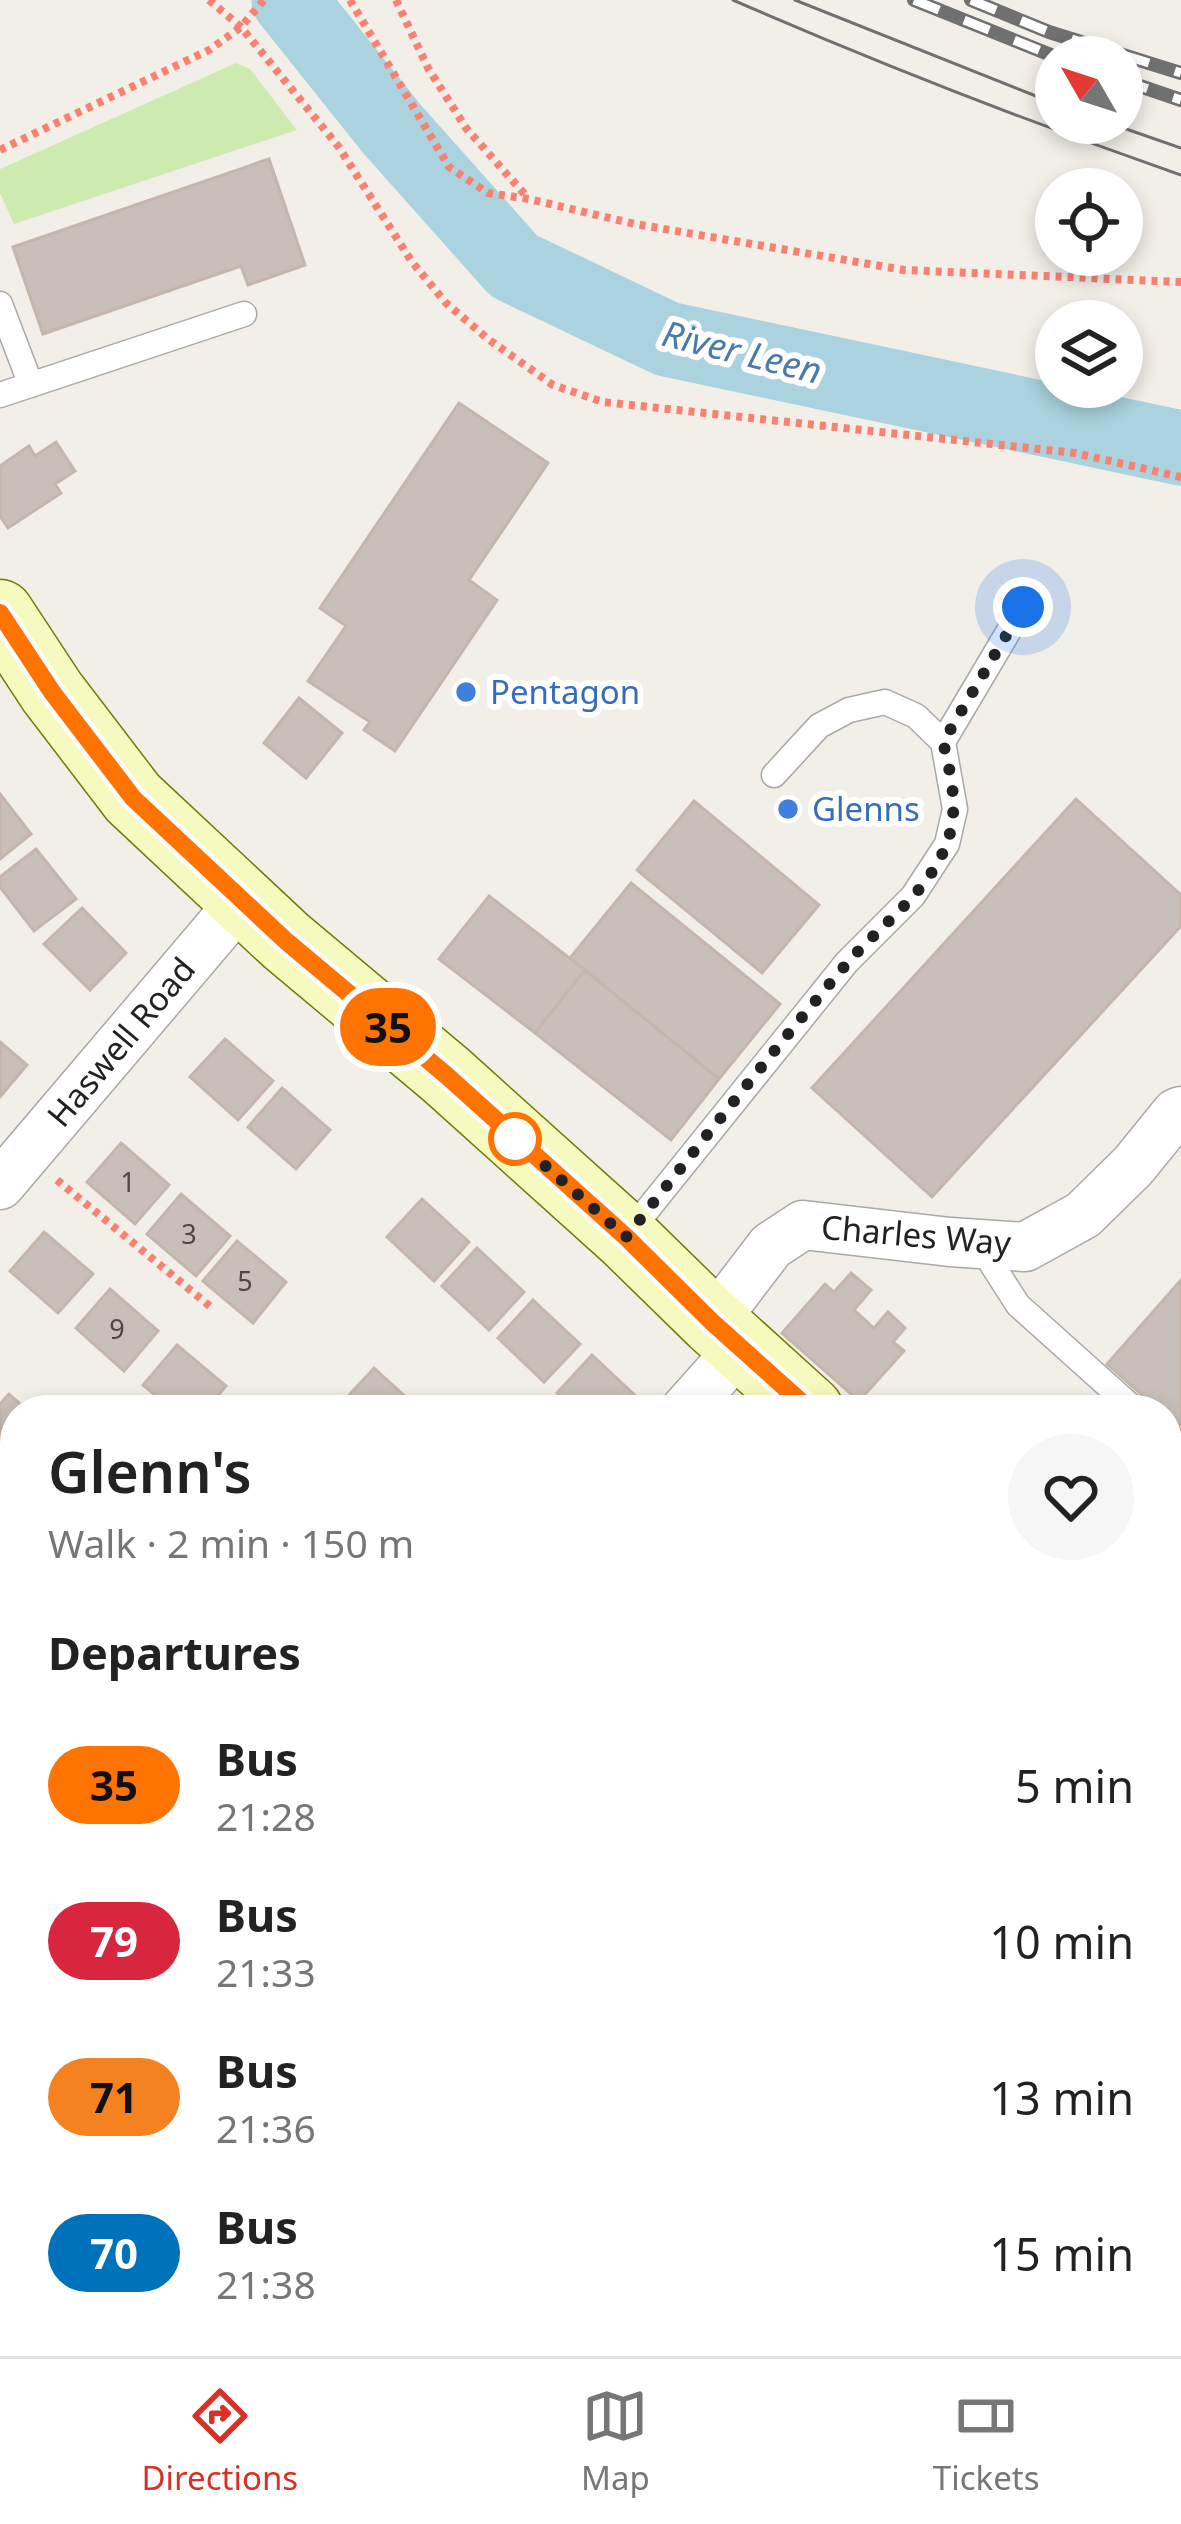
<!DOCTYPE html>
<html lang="en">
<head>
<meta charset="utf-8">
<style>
  :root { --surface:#fff; --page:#f6f6f6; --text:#222; --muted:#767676; --line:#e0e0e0; --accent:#d93025 }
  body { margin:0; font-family:"Noto Sans",sans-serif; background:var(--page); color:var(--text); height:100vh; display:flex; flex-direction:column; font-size:45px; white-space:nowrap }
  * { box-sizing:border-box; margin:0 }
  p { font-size:39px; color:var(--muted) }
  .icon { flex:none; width:66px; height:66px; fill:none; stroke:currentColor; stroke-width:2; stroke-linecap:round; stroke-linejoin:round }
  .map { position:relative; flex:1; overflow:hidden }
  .drawer { position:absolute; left:0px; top:1395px; width:1182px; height:963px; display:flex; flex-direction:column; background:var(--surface); border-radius:48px 48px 0 0; box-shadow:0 6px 18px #0003 }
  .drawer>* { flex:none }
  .badge { padding:0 24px; border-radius:39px; font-size:42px; line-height:78px }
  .needle { width:78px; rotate:309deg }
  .buttons { position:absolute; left:1035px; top:36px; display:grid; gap:24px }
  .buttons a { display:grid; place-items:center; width:108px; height:108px; border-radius:50%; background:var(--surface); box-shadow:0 6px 18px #0003; font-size:60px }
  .you { position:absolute; width:60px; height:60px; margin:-30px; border:9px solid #fff; border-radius:50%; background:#1a73e8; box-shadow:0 0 0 18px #1a73e833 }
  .map>.badge { position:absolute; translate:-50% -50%; box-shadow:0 0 0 6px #fff }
  h2 { padding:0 48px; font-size:45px; line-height:108px }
  .round { display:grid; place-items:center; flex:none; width:126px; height:126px; border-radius:63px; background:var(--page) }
  .headline { display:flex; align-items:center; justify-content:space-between; height:204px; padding:0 48px }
  h1 { font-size:57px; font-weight:600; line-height:90px }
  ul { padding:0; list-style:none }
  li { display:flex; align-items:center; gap:36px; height:156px; padding:0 48px }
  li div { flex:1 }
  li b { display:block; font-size:45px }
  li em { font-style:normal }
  li .badge { min-width:132px; font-weight:700; text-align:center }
  .tabs { display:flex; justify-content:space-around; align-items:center; height:168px; border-top:3px solid var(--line); background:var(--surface); font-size:33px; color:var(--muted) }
  .tabs a { display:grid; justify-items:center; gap:6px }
  .tabs .on { color:var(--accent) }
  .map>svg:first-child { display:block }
</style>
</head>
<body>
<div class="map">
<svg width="1181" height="2356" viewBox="0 0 1181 2356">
  <rect width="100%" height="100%" fill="#f2efe9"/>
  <path fill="#cdebb0" d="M 236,63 L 250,69 L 297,130 L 14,224 L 0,193 L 0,169 Z"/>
  <path fill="#c8facc" d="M 142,2343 L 1069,2343 L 1063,2356 L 130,2356 Z"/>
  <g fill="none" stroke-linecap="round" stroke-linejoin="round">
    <path stroke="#aad3df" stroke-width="75" d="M 289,0 L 392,129 L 514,266 L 667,339 L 1181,448"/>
  </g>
  <path fill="#c7bfb8" stroke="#c4b6ab" stroke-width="3" d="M 269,159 L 305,265 L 248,285 L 241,266 L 43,334 L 13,247 Z
    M 459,403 L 548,463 L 469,580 L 497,600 L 395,751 L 364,730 L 370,722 L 308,681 L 346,626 L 320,608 Z
    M 56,442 L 75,471 L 55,484 L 61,493 L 8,528 L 0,516 L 0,466 L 29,446 L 35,456 Z
    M 299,698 L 342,733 L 306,778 L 264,743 Z
    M 0,794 L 31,834 L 0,859 Z
    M 1076,799 L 1181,895 L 1181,926 L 932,1197 L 812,1088 Z
    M 694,801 L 819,905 L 762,973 L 637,870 Z
    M 36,849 L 76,899 L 34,931 L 0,887 L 0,877 Z
    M 631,883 L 780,1004 L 719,1079 L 570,958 Z
    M 489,896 L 585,970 L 535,1033 L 439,959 Z
    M 82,908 L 126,953 L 90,990 L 44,944 Z
    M 585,970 L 719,1079 L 671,1140 L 535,1033 Z
    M 225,1039 L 273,1081 L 238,1120 L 190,1077 Z
    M 0,1042 L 27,1065 L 0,1097 Z
    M 282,1088 L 330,1130 L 296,1169 L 248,1127 Z
    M 121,1143 L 169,1185 L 135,1224 L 87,1182 Z
    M 181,1194 L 230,1236 L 196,1276 L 147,1234 Z
    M 422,1199 L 469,1242 L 434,1281 L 387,1237 Z
    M 44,1232 L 93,1274 L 58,1313 L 10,1271 Z
    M 237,1241 L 286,1282 L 253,1323 L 203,1281 Z
    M 477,1248 L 524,1292 L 489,1330 L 442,1286 Z
    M 851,1273 L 871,1290 L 854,1310 L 874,1328 L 888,1312 L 905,1328 L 893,1342 L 904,1351 L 859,1401 L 782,1333 L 825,1284 L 834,1292 Z
    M 1181,1280 L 1181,1430 L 1167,1417 L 1167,1410 L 1159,1410 L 1107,1364 Z
    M 110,1289 L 158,1331 L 124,1371 L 76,1328 Z
    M 533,1300 L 580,1344 L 544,1382 L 498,1338 Z
    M 177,1345 L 226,1386 L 206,1410 L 173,1410 L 143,1385 Z
    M 592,1355 L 639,1399 L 629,1410 L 574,1410 L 557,1393 Z
    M 374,1368 L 420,1410 L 343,1410 L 339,1406 Z
    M 9,1394 L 27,1410 L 15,1410 L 15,1469 L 0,1456 L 0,1404 Z
    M 0,1544 L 15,1557 L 15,1603 L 4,1616 L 0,1613 Z
    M 1177,1879 L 1181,1883 L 1181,1950 L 1167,1938 L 1167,1892 Z
    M 1181,2093 L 1181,2138 L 1167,2126 L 1167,2109 Z
    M 1181,2245 L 1181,2313 L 1167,2317 L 1167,2250 Z
    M 1181,2340 L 1181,2356 L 1142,2356 L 1141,2343 L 1167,2343 L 1167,2341 Z"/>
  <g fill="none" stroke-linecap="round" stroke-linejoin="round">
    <defs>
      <path id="lane" d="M 0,304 L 31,385
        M 0,395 L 244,314
        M 943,742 L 1023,607
        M 627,1235 L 847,962 L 913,896 L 947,844 L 955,809 L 943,742 L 916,716 L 885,702 L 849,710 L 819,726 L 774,775
        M 979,1244 L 1018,1305 L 1135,1410
        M 1167,1438 L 1181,1451"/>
      <path id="street" d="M 0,1185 L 243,899
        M 713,1322 L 771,1246 L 803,1225 L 950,1242 L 1025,1247 L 1083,1215 L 1133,1166 L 1176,1113 L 1181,1111
        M 685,1410 L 741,1347"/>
      <path id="secondary" d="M 0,613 L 52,692 L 133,798 L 286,941 L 446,1075 L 626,1237 L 713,1322 L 810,1410
        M 1167,1724 L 1181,1736"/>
    </defs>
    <use href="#lane" stroke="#a9a9a9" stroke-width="27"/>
    <use href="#street" stroke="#a9a9a9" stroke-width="51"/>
    <use href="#secondary" stroke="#707d05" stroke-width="69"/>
    <path stroke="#fa8072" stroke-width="8" stroke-dasharray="6 6" stroke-linecap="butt" d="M 209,0 L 241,27 L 338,146 L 412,262 L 446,303 L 488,339 L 553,385 L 603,402 L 1075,453 L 1181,477
      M 350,0 L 449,167 L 488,193 L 529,199 L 635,224 L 904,270 L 1181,282
      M 396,0 L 428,68 L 466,128 L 528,198
      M 0,150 L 209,50 L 241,27 L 264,0
      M 57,1180 L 212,1308
      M 0,1487 L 15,1499
      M 1167,2141 L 1181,2155"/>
    <use href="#lane" stroke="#fff" stroke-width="24"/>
    <use href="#street" stroke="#fff" stroke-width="48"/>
    <use href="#secondary" stroke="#f7fabf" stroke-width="66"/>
    <path stroke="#707070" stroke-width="3" d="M 733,0 C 880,64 1029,122 1181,175
      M 795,0 L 1056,104
      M 1109,123 L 1181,148"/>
    <defs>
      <path id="rail" d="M 914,0 L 1056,57
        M 971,0 L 1049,32 L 1181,73
        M 1122,80 L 1181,100"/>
    </defs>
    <use href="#rail" stroke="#707070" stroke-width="14"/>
    <use href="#rail" stroke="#fff" stroke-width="9" stroke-dasharray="27" stroke-linecap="butt"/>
  </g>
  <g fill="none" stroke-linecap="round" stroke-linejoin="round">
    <defs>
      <path id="line" d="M 0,613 L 52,692 L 133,798 L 286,941 L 446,1075 L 626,1237 L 712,1322 L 810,1410"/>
    </defs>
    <use href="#line" stroke="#fff" stroke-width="27"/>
    <use href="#line" stroke="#ff7300" stroke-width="18"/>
    <path stroke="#222" stroke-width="12" stroke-dasharray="0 21.6" d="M 515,1139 L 506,1131 L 626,1237 C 698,1147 769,1055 844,967 C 878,926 930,893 948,840 C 959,807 951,775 943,742 L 1023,607"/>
  </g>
  <g fill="#3f7fe0" stroke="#fff" stroke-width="4.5">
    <circle cx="466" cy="692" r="12"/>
    <circle cx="788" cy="809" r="12"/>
  </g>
  <circle fill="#fff" stroke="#ff7300" stroke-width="6" cx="515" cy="1139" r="24"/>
  <g text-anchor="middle" stroke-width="12" stroke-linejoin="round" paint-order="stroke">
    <g font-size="27" fill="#4b4948">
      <text x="128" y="1192">1</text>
      <text x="189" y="1244">3</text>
      <text x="245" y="1291">5</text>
      <text x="117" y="1339">9</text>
    </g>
    <g font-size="33" fill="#366cbe" stroke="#fff" text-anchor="start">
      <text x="490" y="704">Pentagon</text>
      <text x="812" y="821">Glenns</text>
    </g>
    <g font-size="33" fill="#222" stroke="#fff">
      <text transform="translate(121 1042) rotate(-50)" y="12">Haswell Road</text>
      <text transform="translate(916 1235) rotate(5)" y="12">Charles Way</text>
    </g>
    <g font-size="36" font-style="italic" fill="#4a7aab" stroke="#fff">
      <text transform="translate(742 352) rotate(14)" y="13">River Leen</text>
    </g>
  </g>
</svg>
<div class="buttons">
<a><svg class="needle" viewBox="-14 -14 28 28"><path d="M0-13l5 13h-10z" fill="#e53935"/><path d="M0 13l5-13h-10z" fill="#767676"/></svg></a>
<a><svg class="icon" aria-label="locate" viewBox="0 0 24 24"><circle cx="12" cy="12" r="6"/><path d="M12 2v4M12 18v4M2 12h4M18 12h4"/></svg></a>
<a><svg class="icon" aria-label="layers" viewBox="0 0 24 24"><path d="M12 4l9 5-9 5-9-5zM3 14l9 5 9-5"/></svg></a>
</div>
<div class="you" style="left:1023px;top:607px"></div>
<b class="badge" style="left:388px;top:1027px;background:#ff7300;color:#111">35</b>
<section class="drawer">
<div class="headline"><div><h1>Glenn's</h1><p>Walk · 2 min · 150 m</p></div><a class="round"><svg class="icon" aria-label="heart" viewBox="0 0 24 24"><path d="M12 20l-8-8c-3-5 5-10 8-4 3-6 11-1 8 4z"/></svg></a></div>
<h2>Departures</h2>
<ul>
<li><span class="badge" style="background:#ff7300;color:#111">35</span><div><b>Bus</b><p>21:28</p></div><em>5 min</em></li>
<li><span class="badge" style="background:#d7263d;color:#fff">79</span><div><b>Bus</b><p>21:33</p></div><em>10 min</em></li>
<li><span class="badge" style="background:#f58220;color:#111">71</span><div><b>Bus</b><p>21:36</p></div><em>13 min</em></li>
<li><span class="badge" style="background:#0072bc;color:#fff">70</span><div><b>Bus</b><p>21:38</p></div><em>15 min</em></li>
</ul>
</section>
</div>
<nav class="tabs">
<a class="on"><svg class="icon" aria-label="directions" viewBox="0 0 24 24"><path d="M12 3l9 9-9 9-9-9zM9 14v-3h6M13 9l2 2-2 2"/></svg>Directions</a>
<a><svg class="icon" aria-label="map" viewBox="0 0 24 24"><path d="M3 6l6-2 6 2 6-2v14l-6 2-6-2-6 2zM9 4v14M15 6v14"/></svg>Map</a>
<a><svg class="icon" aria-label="tickets" viewBox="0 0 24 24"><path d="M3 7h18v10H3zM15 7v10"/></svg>Tickets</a>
</nav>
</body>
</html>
